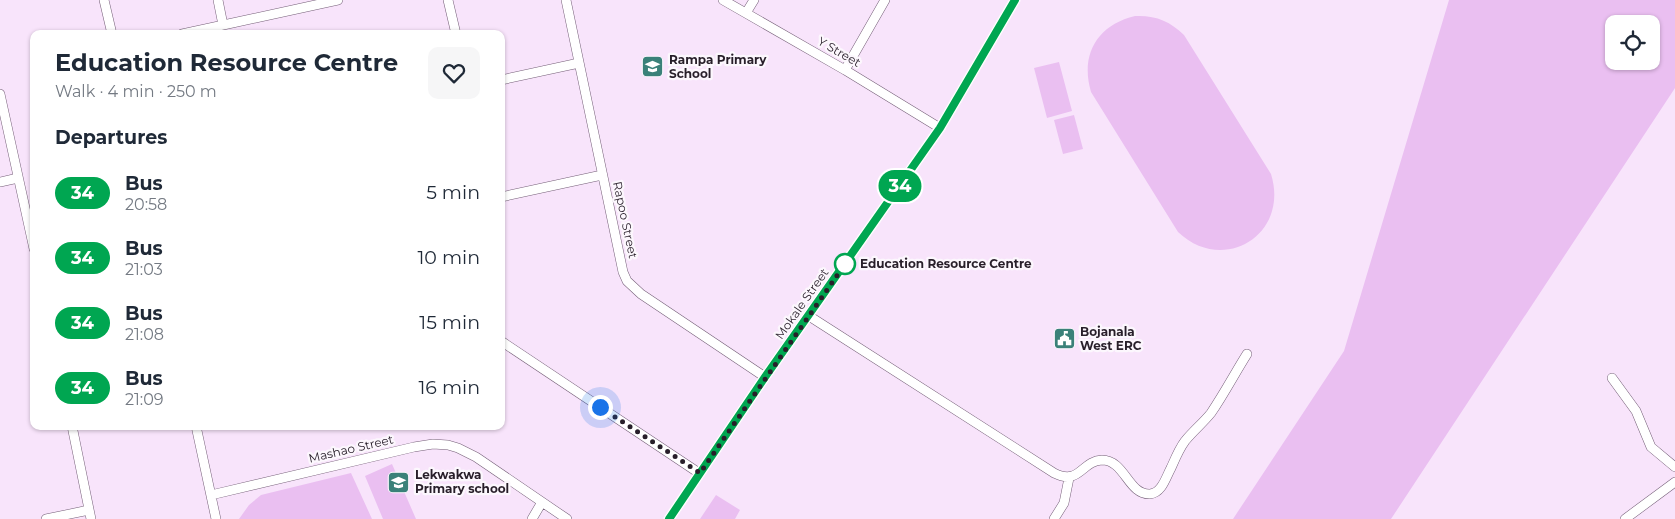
<!DOCTYPE html>
<html lang="en">
<head>
<meta charset="utf-8">
<style>
  :root { --surface:#fff; --page:#f6f6f7; --text:#1f2937; --muted:#747a83 }
  body { margin:0; font-family:Montserrat,sans-serif; background:var(--page); color:var(--text); height:100vh; display:flex; flex-direction:column; font-size:19px; white-space:nowrap }
  * { box-sizing:border-box; margin:0 }
  p { font-size:16px; color:var(--muted) }
  .icon { flex:none; width:28px; height:28px; fill:none; stroke:currentColor; stroke-width:2; stroke-linecap:round; stroke-linejoin:round }
  .map { position:relative; flex:1; overflow:hidden }
  .drawer { position:absolute; left:30px; top:30px; width:475px; height:400px; display:flex; flex-direction:column; background:var(--surface); border-radius:10px; box-shadow:0 1px 4px #0004 }
  .drawer>* { flex:none }
  .badge { padding:0 10px; border-radius:16px; font-size:18px; line-height:32px }
  .tools { position:absolute; left:1605px; top:15px; display:grid; gap:10px }
  .tools a { display:grid; place-items:center; width:55px; height:55px; border-radius:10px; background:var(--surface); box-shadow:0 1px 4px #0004; font-size:25px }
  .you { position:absolute; width:25px; height:25px; margin:-12px; border:4px solid #fff; border-radius:50%; background:#1a73e8; box-shadow:0 0 0 8px #1a73e833 }
  .map>.badge { position:absolute; translate:-50% -50%; box-shadow:0 0 0 2px #fff }
  h2 { padding:0 25px; font-size:19px; line-height:45px }
  .round { display:grid; place-items:center; flex:none; width:52px; height:52px; border-radius:10px; background:var(--page) }
  .summary { display:flex; align-items:center; justify-content:space-between; height:85px; padding:0 25px }
  h1 { font-size:24px; font-weight:700; line-height:38px }
  ul { padding:0; list-style:none }
  li { display:flex; align-items:center; gap:15px; height:65px; padding:0 25px }
  li div { flex:1 }
  li b { display:block; font-size:19px }
  li em { font-style:normal }
  li .badge { min-width:55px; font-weight:700; text-align:center }
  .map>svg:first-child { display:block }
</style>
</head>
<body>
<div class="map">
<svg width="1675" height="519" viewBox="0 0 1675 519">
  <rect width="100%" height="100%" fill="#f8e4fb"/>
  <path fill="#eabff1" fill-rule="evenodd" d="M 1449,0 L 1675,0 L 1675,88 L 1391,519 L 1233,519 L 1344,351 ZM 1614,24 L 1651,24 L 1651,61 L 1614,61 Z
    M 1135,16 C 1155,15 1170,21 1184,35 L 1271,174 C 1290,235 1223,275 1178,232 L 1091,92 C 1080,55 1097,25 1135,16 Z
    M 1059,62 L 1072,111 L 1047,118 L 1034,68 Z
    M 1074,115 L 1083,149 L 1063,154 L 1054,120 Z
    M 392,464 L 416,519 L 383,519 L 365,476 Z
    M 351,473 L 372,519 L 239,519 L 249,505 L 261,495 Z
    M 716,495 L 740,510 L 735,519 L 700,519 Z"/>
  <g fill="none" stroke-linecap="round" stroke-linejoin="round">
    <defs>
      <path id="street" d="M 104,0 L 112,34
        M 218,0 L 223,25
        M 448,0 L 456,34
        M 566,0 L 623,272 L 627,281 L 641,294 L 765,377
        M 723,0 L 845,70 L 940,128
        M 746,13 L 754,0
        M 182,34 L 338,0
        M 845,70 L 885,0
        M 501,80 L 579,63
        M 0,94 L 34,249
        M 0,182 L 18,178
        M 501,197 L 602,175
        M 809,316 L 1054,473 C 1080,486 1081,461 1102,460 C 1125,460 1128,495 1150,494 C 1162,493 1166,477 1171,468 C 1175,459 1179,449 1185,441 C 1193,431 1203,423 1211,413 C 1224,394 1235,373 1247,354
        M 501,341 L 699,473
        M 1612,378 L 1636,411 L 1651,447 L 1675,467
        M 72,426 L 91,519
        M 196,426 L 216,519
        M 211,495 L 414,447 L 433,444 L 448,445 L 458,448 L 476,457 L 567,519
        M 46,519 L 89,510
        M 532,519 L 542,502
        M 669,519 L 765,377 L 940,128 L 1015,0
        M 1054,519 L 1064,503 L 1069,478
        M 1625,519 L 1675,482"/>
    </defs>
    <use href="#street" stroke="#745e77" stroke-width="10"/>
    <use href="#street" stroke="#fff" stroke-width="9"/>
  </g>
  <g fill="none" stroke-linecap="round" stroke-linejoin="round">
    <defs>
      <path id="line" d="M 669,519 L 765,377 L 940,128 L 1015,0"/>
    </defs>
    <use href="#line" stroke="#fff" stroke-width="11"/>
    <use href="#line" stroke="#00a651" stroke-width="8"/>
    <path stroke="#281f2a" stroke-width="5" stroke-dasharray="0 9" d="M 600,407 L 700,473 L 845,264"/>
  </g>
  <defs>
    <symbol id="school-square" viewBox="-11 -11 22 22"><rect x="-9" y="-9" width="18" height="18" rx="4" fill="#3a8179" stroke="#fcf7fd"/><path d="M0-5L7-2L0 1L-7-2ZM-4 1L0 2.5L4 1V4Q0 6-4 4Z" fill="#fff"/></symbol>
    <symbol id="civic-square" viewBox="-11 -11 22 22"><rect x="-9" y="-9" width="18" height="18" rx="4" fill="#3a8179" stroke="#fcf7fd"/><path d="M-.6-6.5H3V-4.5H.6V-3L4-1V1h2V6H-6V1h2V-1L-.6-3ZM-1.2 2.5V6h2.4V2.5Z" fill="#fff"/></symbol>
  </defs>
  <g fill-rule="evenodd">
    <use href="#school-square" x="640" y="54" width="25" height="25"/>
    <use href="#civic-square" x="1052" y="326" width="25" height="25"/>
    <use href="#school-square" x="386" y="470" width="25" height="25"/>
  </g>
  <circle fill="#fff" stroke="#00a651" stroke-width="2.5" cx="845" cy="264" r="10"/>
  <g text-anchor="middle" stroke-width="4.5" stroke-linejoin="round" paint-order="stroke">
    <g font-size="12" fill="#281f2a" stroke="#fcf7fd">
      <text transform="translate(839 52) rotate(30)" y="4">Y Street</text>
      <text transform="translate(625 220) rotate(78)" y="4">Rapoo Street</text>
      <text transform="translate(802 304) rotate(-55)" y="4">Mokale Street</text>
      <text transform="translate(351 449) rotate(-13)" y="4">Mashao Street</text>
    </g>
    <g font-size="12" font-weight="bold" fill="#281f2a" stroke="#fcf7fd" text-anchor="start">
      <text x="669" y="64">Rampa Primary<tspan x="669" dy="14">School</tspan></text>
      <text x="1080" y="336">Bojanala<tspan x="1080" dy="14">West ERC</tspan></text>
      <text x="415" y="479">Lekwakwa<tspan x="415" dy="14">Primary school</tspan></text>
    </g>
    <g font-size="12" font-weight="bold" fill="#281f2a" stroke="#fcf7fd" text-anchor="start">
      <text x="860" y="268">Education Resource Centre</text>
    </g>
  </g>
</svg>
<div class="tools">
<a><svg class="icon" aria-label="locate" viewBox="0 0 24 24"><circle cx="12" cy="12" r="6"/><path d="M12 2v4M12 18v4M2 12h4M18 12h4"/></svg></a>
</div>
<div class="you" style="left:600px;top:407px"></div>
<b class="badge" style="left:900px;top:186px;background:#00a651;color:#fff">34</b>
<section class="drawer">
<div class="summary"><div><h1>Education Resource Centre</h1><p>Walk · 4 min · 250 m</p></div><a class="round"><svg class="icon" aria-label="heart" viewBox="0 0 24 24"><path d="M12 20l-8-8c-3-5 5-10 8-4 3-6 11-1 8 4z"/></svg></a></div>
<h2>Departures</h2>
<ul>
<li><span class="badge" style="background:#00a651;color:#fff">34</span><div><b>Bus</b><p>20:58</p></div><em>5 min</em></li>
<li><span class="badge" style="background:#00a651;color:#fff">34</span><div><b>Bus</b><p>21:03</p></div><em>10 min</em></li>
<li><span class="badge" style="background:#00a651;color:#fff">34</span><div><b>Bus</b><p>21:08</p></div><em>15 min</em></li>
<li><span class="badge" style="background:#00a651;color:#fff">34</span><div><b>Bus</b><p>21:09</p></div><em>16 min</em></li>
</ul>
</section>
</div>
</body>
</html>
